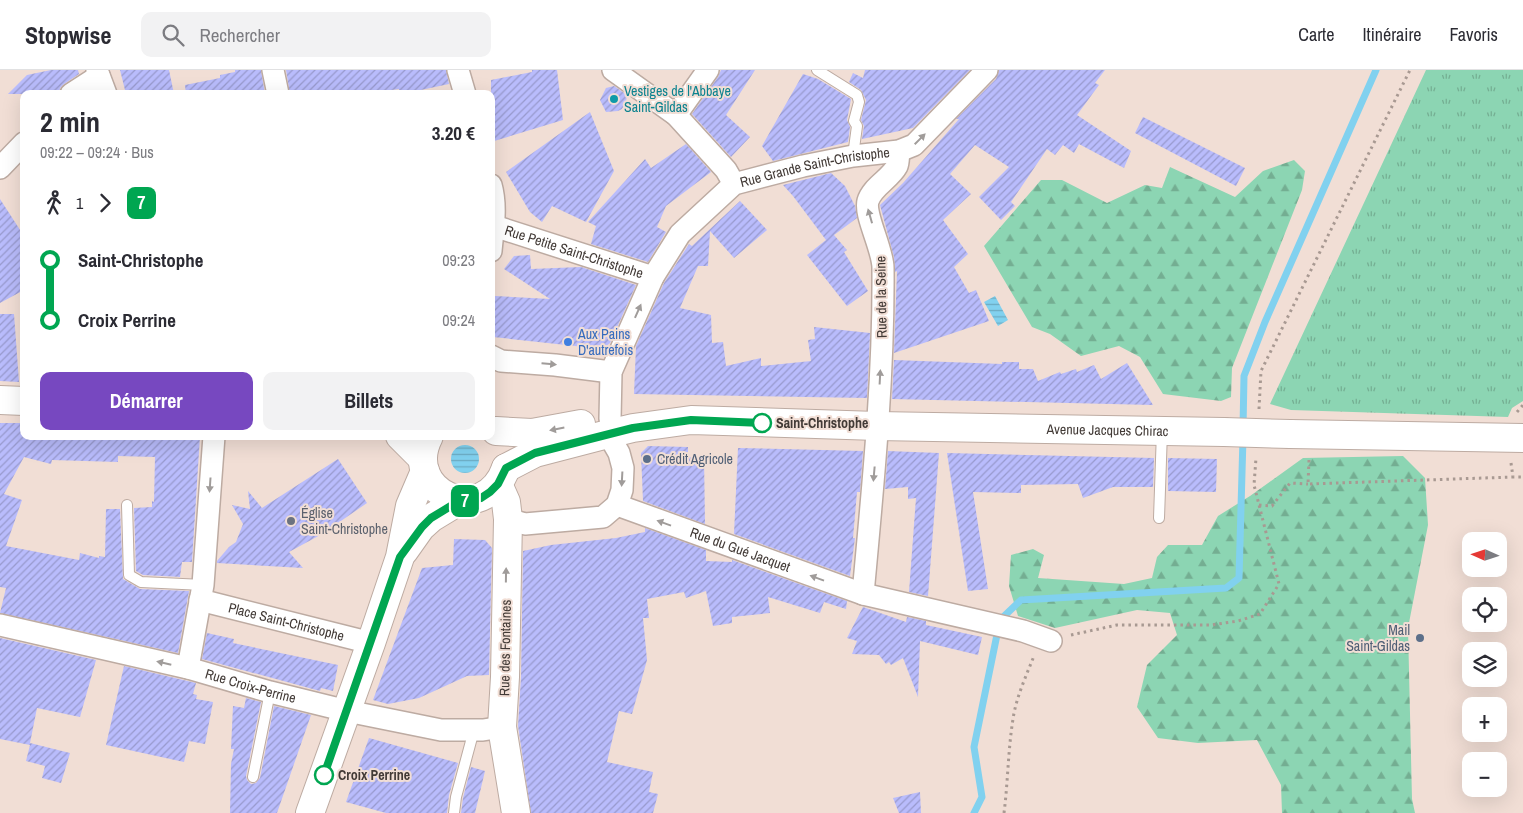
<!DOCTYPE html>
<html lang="fr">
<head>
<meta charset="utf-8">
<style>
  :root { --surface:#fff; --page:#f2f2f3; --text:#2b2b33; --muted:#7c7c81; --line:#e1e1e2; --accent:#7748c0 }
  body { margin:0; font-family:"Archivo Narrow",sans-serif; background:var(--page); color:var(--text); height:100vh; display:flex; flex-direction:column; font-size:19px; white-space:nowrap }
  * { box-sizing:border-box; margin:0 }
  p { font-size:16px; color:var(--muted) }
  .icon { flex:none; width:28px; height:28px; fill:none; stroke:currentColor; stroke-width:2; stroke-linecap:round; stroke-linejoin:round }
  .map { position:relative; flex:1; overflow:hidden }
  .details { position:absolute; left:20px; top:20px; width:475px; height:350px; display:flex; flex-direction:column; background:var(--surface); border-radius:10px; box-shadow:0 5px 20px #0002 }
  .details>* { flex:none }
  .badge { padding:0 10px; border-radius:8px; font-size:18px; line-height:32px }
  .needle { width:32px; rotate:273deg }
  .buttons { position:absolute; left:1462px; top:462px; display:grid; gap:10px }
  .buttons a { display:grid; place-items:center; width:45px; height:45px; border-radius:10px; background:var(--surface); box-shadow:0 5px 20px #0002; font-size:25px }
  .map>.badge { position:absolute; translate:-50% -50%; box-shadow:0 0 0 2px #fff }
  .legs { display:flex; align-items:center; gap:8px; height:55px; padding:0 20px; font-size:16px }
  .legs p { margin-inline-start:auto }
  .summary { display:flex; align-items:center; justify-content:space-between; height:85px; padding:0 20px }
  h1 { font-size:28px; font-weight:700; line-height:38px }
  .action { display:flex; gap:10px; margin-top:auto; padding:10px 20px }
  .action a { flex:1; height:58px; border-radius:10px; background:var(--accent); color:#fff; font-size:20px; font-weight:700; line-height:58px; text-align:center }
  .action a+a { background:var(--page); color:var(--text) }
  ul { padding:0 20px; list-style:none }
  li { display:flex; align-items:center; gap:18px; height:60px; font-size:19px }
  li i { display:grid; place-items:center; width:8px; height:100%; margin:0 6px; background:currentColor }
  li i::after { content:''; width:12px; height:12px; margin:-6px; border:4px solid; border-radius:50%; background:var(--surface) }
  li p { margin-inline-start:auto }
  li:first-child i { background:linear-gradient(#0000 50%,currentColor 0) }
  li:last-child i { background:linear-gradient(currentColor 50%,#0000 0) }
  header { display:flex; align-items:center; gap:30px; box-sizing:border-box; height:70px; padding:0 25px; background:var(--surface); border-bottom:1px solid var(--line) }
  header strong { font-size:24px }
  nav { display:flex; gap:28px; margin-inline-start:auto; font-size:18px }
  .search { width:350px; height:45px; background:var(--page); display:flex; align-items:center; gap:12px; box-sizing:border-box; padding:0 18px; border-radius:10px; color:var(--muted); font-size:19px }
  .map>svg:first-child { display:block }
</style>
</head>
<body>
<header>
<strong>Stopwise</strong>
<div class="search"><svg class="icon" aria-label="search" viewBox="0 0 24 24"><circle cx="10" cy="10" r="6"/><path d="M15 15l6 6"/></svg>Rechercher</div>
<nav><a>Carte</a><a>Itinéraire</a><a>Favoris</a></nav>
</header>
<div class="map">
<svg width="1523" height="743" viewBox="0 0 1523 743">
  <defs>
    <pattern id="grass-tufts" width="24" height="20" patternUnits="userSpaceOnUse" patternTransform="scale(1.25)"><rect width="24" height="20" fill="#8cd5b3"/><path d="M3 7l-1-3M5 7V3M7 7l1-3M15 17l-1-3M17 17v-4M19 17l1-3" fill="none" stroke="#74ae92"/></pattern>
    <pattern id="forest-firs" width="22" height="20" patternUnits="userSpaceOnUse" patternTransform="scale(1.25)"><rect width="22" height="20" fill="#8cd5b3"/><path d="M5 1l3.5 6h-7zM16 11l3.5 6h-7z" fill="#74ae92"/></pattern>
    <pattern id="water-rules" width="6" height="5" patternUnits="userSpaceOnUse" patternTransform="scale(1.25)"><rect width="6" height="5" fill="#81d1ef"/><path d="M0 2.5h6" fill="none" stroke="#6babc2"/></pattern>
    <pattern id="building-hatch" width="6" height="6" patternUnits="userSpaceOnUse" patternTransform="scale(1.25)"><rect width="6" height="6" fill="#b9bcfc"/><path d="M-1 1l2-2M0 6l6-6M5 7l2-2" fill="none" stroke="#989acd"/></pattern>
  </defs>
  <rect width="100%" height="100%" fill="#f1ded5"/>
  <path fill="url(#grass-tufts)" d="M 1426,0 L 1523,0 L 1523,331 L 1512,338 L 1508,347 L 1291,340 L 1270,334 Z"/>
  <path fill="url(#forest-firs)" d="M 1294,90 L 1305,101 L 1302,120 L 1232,298 L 1231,327 L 1221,331 L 1163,324 L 1140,287 L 1119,276 L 1081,286 L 1050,264 L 1032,257 L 984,176 L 1041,110 L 1062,110 L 1107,133 L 1145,115 L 1162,118 L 1170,97 L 1235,127 L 1263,101 Z
    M 1403,386 L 1425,408 L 1428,455 L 1408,558 L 1412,729 L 1415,743 L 1282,743 L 1281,715 L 1257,670 L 1198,673 L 1158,668 L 1137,637 L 1147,595 L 1177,565 L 1170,543 L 1137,540 L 1055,558 L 1018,546 L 1009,516 L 1011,485 L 1033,479 L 1044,485 L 1038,508 L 1124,514 L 1152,508 L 1157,487 L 1168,475 L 1202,475 L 1218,446 L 1250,426 L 1303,388 Z"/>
  <path fill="url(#water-rules)" d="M 995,226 L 1008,250 L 998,256 L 984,232 Z
    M451 389a14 14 0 1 1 28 0a14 14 0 1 1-28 0Z"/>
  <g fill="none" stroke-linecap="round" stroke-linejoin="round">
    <path stroke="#81d1ef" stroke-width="7" d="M 1243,358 L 1244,306 L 1265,252 L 1376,0
      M 974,743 L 982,727 L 974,677 L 1000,550 L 1021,530 L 1226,518 L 1239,508 L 1243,368"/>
  </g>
  <path fill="url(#building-hatch)" d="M 51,0 L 78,0 L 79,4 L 64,14 L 60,18 L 59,24 L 8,24 L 27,5 Z
    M 120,0 L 169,0 L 174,24 L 126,24 Z
    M 235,0 L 261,0 L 265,24 L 186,24 L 185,15 L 220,8 L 220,5 L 235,2 Z
    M 286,0 L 446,0 L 449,14 L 402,24 L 399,24 L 399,19 L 361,24 L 290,24 Z
    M 532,0 L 557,0 L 563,50 L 491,72 L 491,10 L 532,2 Z
    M 721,0 L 755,0 L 726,45 L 750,67 L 731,87 L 692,44 L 718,7 Z
    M 865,0 L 970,0 L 913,58 L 862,69 L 864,56 L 861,50 L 866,30 L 861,20 L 849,12 L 853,3 L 863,8 Z
    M 999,0 L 1105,0 L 1095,13 L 1099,15 L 1077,45 L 1131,81 L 1124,98 L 1079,74 L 1074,83 L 1063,75 L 1055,85 L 1047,79 L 1011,132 L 1015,136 L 1001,150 L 979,127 L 1009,97 L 975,75 L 950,104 L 971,124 L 943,150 L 968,184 L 954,197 L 969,223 L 976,220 L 989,251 L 894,283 L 897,201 L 895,202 L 894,187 L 880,135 L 903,113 L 959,49 L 956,49 L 996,9 Z
    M 803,4 L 818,9 L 851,29 L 847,50 L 850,57 L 848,72 L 773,91 L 762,76 Z
    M 614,16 L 627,25 L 626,32 L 622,39 L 618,41 L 606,42 L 600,30 L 606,18 Z
    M 590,42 L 614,101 L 586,152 L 552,136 L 542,152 L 530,142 L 506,102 Z
    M 1143,47 L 1245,98 L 1236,116 L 1135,63 Z
    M 686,74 L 711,102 L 666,136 L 657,157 L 666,162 L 648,192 L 591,174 L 596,156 L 588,152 L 645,89 L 651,98 Z
    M 831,103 L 845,116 L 855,136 L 857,148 L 834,165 L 847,180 L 844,182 L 868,221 L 847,236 L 807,185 L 826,170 L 793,126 L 783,115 Z
    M 0,129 L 24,166 L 24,220 L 0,233 Z
    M 740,131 L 767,160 L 734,188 L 710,161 L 708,196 L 698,196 L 680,238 L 711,245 L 712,273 L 723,272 L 726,296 L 761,288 L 761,296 L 811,291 L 808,270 L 815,269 L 814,257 L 870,263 L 867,328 L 634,324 L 636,276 L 664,213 L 689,174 L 692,176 Z
    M 530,185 L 531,199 L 581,197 L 636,215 L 610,273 L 603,279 L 493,267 L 495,226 L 550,229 L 504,199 L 514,186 Z
    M 0,244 L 14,244 L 19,312 L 0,311 Z
    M 894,290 L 1002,294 L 1002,292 L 1019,292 L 1019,299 L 1033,299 L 1038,311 L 1060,302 L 1061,304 L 1076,299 L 1077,302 L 1094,295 L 1101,309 L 1127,293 L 1153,335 L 892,329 Z
    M 0,353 L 24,353 L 24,366 L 200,366 L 192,492 L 182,492 L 180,507 L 182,507 L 143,505 L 136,501 L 134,438 L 152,437 L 152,431 L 154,432 L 155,387 L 118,386 L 118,392 L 52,390 L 51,394 L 24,387 L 4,424 L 22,430 L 6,476 L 79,490 L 80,483 L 99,488 L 99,486 L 105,487 L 106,439 L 120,439 L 123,509 L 140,519 L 189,521 L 178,583 L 0,543 L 6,518 L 0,517 Z
    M 648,376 L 688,377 L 688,387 L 704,387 L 705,454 L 643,431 L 641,383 Z
    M 738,378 L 863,381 L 860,422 L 857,422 L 853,468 L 855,468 L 850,506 L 734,464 Z
    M 888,381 L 939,383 L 928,526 L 909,522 L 916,428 L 908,429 L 908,417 L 885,419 Z
    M 947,383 L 1154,388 L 1153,417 L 1113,417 L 1083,428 L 1078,414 L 1021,415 L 1021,423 L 973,422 L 988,519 L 968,521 Z
    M 1168,388 L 1217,389 L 1216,422 L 1168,421 Z
    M 338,389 L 367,433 L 322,464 L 289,482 L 303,498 L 217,493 L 217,491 L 229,477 L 236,472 L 243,454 L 232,435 L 250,439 L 248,421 L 262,438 Z
    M 645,458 L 706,480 L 706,491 L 732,492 L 732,490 L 847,531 L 846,539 L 824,532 L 820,543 L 768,527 L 770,543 L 732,547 L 732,553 L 713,556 L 706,521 L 686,528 L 684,522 L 647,529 L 649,548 L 643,548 L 647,590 L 632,644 L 619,641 L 607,692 L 653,702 L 649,722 L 658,724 L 653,743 L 531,743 L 518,656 L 521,607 L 523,481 L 551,475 L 616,468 L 645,462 Z
    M 454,469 L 485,470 L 492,478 L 489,605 L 467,606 L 419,628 L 388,634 L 373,630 L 422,498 L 453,495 Z
    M 863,537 L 906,552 L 907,547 L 926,551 L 926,555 L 982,567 L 978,585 L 920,571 L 918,627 L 903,588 L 891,595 L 889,592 L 886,594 L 879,585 L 852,584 L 857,571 L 847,568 Z
    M 207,563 L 234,569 L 233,573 L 338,595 L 333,621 L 321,618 L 320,621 L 202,589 Z
    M 0,568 L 96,590 L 80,647 L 37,638 L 30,673 L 70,683 L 61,713 L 42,708 L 45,696 L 26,691 L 30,675 L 0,669 Z
    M 124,596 L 196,613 L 193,624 L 197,625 L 196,629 L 213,632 L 205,674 L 189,671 L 184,692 L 106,675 Z
    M 246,628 L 261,632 L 246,706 L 247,710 L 251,714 L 256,713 L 260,708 L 274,636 L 311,645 L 277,743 L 230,743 L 231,694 L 234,679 L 231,679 L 233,636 L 244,638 Z
    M 369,668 L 458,693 L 449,725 L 447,743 L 386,743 L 346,732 Z
    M 471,697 L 485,701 L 475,743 L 461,743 L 463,728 Z
    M 920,722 L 921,743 L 899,743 L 893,728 Z"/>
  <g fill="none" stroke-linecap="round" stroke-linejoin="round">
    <defs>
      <path id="lane" d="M 817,0 L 857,25 L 859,32 L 854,51 L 857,56 L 853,86
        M 127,435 L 129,505 L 141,512 L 203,515
        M 1159,448 L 1162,361
        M 253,707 L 270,622
        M 454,743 L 456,727 L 474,660"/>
      <g id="street">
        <path d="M 97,0 L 106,24"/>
        <path d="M 273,0 L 278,24"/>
        <path d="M 458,0 L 465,24"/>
        <path d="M 613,0 L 676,45 L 726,100 L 734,114"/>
        <path d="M 71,24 L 99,6"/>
        <path d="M 676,45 L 708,0"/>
        <path d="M 0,98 L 24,73"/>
        <path d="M 491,115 C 497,136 493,159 491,181"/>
        <path id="s1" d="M 494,156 L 653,207"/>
        <path d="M 491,286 L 501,291 L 555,295 L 611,302"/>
        <path id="s2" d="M 610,349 L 611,302 L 653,207 L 680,164 L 734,114 L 803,96 L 853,86 L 899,81 L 914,75 L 987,0"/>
        <path id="s3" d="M 617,435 L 863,524 L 1023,561 L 1051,571"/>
        <path d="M 508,449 L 525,454 L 603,447 L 617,435 L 622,420 L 623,398 L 619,383 L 608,364"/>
        <path d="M 863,524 C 873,415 884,307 883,198 C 883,179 864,145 868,131 C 872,117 890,109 897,96 C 899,92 898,85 899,81"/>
        <path id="s4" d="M 200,530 L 371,573"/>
        <path id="s5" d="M 0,555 L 188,598 L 270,622 L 347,641 L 441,660 L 483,660 L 502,657"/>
        <path d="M 188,598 L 203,515 L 214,366"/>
      </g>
      <g id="secondary">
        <path d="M 0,330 L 24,331"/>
        <path d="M 496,361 L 532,363 L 581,354"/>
        <path d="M 1290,364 L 1523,368"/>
        <path d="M 400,366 L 423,389"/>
        <path d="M 429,366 C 400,422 484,460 506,398"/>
        <path id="s6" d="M 506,398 L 535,383 L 608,364 L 633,358 L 691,350 L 877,356 L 1224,362"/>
        <path d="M 498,414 L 506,432 L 508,449 L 505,607 L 502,657 L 516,743"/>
        <path d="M 404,481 L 421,457 L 431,448 L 459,431"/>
        <path d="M 310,743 L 371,573 L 400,487 L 410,436 L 425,401"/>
      </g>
    </defs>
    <use href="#lane" stroke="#bdaba2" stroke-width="12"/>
    <use href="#street" stroke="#bdaba2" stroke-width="24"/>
    <use href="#secondary" stroke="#bdaba2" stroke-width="30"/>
    <path stroke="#a89992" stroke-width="3" stroke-dasharray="2.5 4" stroke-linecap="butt" d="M 1259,339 L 1261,301 L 1410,0
      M 1517,342 L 1523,335
      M 1309,390 L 1308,414 L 1513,407
      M 1511,393 L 1513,407 L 1523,407
      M 1259,435 L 1272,436 L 1290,413 L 1308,414
      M 1071,565 L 1117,555 L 1211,555 L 1238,551 L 1260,544 L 1279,514 L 1254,415 L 1256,388
      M 1004,743 C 1008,712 1008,680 1013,649 C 1016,628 1026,606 1034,586"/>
    <use href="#lane" stroke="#fff" stroke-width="10"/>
    <use href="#street" stroke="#fff" stroke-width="21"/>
    <use href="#secondary" stroke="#fff" stroke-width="28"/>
    <defs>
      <path id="secondary-bridge" d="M 1224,362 L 1290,364"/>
    </defs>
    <use href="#secondary-bridge" stroke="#bdaba2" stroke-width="30" stroke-linecap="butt"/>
    <use href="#secondary-bridge" stroke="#fff" stroke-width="28"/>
  </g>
  <defs><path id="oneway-solid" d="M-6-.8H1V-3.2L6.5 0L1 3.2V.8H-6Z" transform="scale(1.25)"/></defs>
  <g fill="#a09c9a">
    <use href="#oneway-solid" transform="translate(920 69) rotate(-45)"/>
    <use href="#oneway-solid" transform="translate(870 146) rotate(-106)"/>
    <use href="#oneway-solid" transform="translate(638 241) rotate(-66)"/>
    <use href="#oneway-solid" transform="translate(549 294) rotate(5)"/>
    <use href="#oneway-solid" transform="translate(880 307) rotate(-87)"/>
    <use href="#oneway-solid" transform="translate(557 359) rotate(169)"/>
    <use href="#oneway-solid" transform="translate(874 404) rotate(95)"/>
    <use href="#oneway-solid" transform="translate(622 409) rotate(93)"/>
    <use href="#oneway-solid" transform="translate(210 415) rotate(94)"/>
    <use href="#oneway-solid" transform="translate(664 453) rotate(-160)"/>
    <use href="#oneway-solid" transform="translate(506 505) rotate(-89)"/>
    <use href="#oneway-solid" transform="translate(817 508) rotate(-160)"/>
    <use href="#oneway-solid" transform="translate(164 593) rotate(-167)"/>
  </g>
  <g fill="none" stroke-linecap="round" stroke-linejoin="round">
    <defs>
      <path id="line-1" d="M 324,705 L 400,487 L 422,457 L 431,448 L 459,431 L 470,430 L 481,428 L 490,422 L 498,414 L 506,398 L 535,383 L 633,358 L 691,350 L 762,353"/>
    </defs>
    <use href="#line-1" stroke="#fff" stroke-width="11"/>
    <use href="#line-1" stroke="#00a651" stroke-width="8"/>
  </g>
  <circle fill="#0f9aa8" stroke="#f1ded5" stroke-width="2" cx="614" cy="29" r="5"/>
  <circle fill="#3f7fe0" stroke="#f1ded5" stroke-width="2" cx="568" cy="272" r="5"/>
  <g fill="#fff" stroke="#00a651" stroke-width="2.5">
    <circle cx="762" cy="353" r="9"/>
    <circle cx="324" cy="705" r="9"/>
  </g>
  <g fill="#5c6f8a" stroke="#f1ded5" stroke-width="2">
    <circle cx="647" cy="389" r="5"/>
    <circle cx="1420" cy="568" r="5"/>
  </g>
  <circle fill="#6b7280" stroke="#f1ded5" stroke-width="2" cx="291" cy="451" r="5"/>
  <g text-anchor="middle" stroke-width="4" stroke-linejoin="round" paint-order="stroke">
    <g font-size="14" fill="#0d838f" stroke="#f1ded5" text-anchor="start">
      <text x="624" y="26">Vestiges de l'Abbaye<tspan x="624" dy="16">Saint-Gildas</tspan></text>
    </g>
    <g font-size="14" fill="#423a36" stroke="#f1ded5">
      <text dy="5" stroke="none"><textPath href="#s2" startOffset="358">Rue Grande Saint-Christophe</textPath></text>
      <text dy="5" stroke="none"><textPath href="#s1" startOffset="84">Rue Petite Saint-Christophe</textPath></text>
      <text transform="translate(881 227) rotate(-91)" y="5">Rue de la Seine</text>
      <text dy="5" stroke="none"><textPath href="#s6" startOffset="609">Avenue Jacques Chirac</textPath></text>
      <text dy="5" stroke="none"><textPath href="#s3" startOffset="131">Rue du Gué Jacquet</textPath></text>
      <text dy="5" stroke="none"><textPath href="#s4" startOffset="89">Place Saint-Christophe</textPath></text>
      <text transform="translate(505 578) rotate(-89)" y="5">Rue des Fontaines</text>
      <text dy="5" stroke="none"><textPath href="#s5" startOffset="258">Rue Croix-Perrine</textPath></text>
    </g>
    <g font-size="14" fill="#366cbe" stroke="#f1ded5" text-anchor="start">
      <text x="578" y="269">Aux Pains<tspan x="578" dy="16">D'autrefois</tspan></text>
    </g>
    <g font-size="14" font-weight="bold" fill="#423a36" stroke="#f1ded5" text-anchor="start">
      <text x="776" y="358">Saint-Christophe</text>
      <text x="338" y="710">Croix Perrine</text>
    </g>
    <g font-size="14" fill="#4e5e75" stroke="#f1ded5" text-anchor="start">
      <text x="657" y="394">Crédit Agricole</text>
      <text x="1410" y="565" text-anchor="end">Mail<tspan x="1410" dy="16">Saint-Gildas</tspan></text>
    </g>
    <g font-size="14" fill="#5b616d" stroke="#f1ded5" text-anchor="start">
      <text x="301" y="448">Église<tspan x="301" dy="16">Saint-Christophe</tspan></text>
    </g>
  </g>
</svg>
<div class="buttons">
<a><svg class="needle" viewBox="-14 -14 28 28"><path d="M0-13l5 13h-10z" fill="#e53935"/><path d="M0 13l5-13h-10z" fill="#7c7c81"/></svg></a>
<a><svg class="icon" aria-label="locate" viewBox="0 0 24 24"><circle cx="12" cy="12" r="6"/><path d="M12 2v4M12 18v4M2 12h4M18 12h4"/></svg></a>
<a><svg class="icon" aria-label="layers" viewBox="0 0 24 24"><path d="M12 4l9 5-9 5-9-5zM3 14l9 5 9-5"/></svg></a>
<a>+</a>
<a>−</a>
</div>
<b class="badge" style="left:465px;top:431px;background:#00a651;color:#fff">7</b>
<section class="details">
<div class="summary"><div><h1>2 min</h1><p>09:22 – 09:24 · Bus</p></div><b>3.20 €</b></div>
<div class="legs"><svg class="icon" aria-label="walk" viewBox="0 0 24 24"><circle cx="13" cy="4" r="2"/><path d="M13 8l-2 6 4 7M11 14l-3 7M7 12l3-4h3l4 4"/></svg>1<svg class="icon" aria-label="forward" viewBox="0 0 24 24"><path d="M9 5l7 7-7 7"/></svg><b class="badge" style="background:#00a651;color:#fff">7</b></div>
<ul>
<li><i style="color:#00a651"></i><b>Saint-Christophe</b><p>09:23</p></li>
<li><i style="color:#00a651"></i><b>Croix Perrine</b><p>09:24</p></li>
</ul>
<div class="action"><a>Démarrer</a><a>Billets</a></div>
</section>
</div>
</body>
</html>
